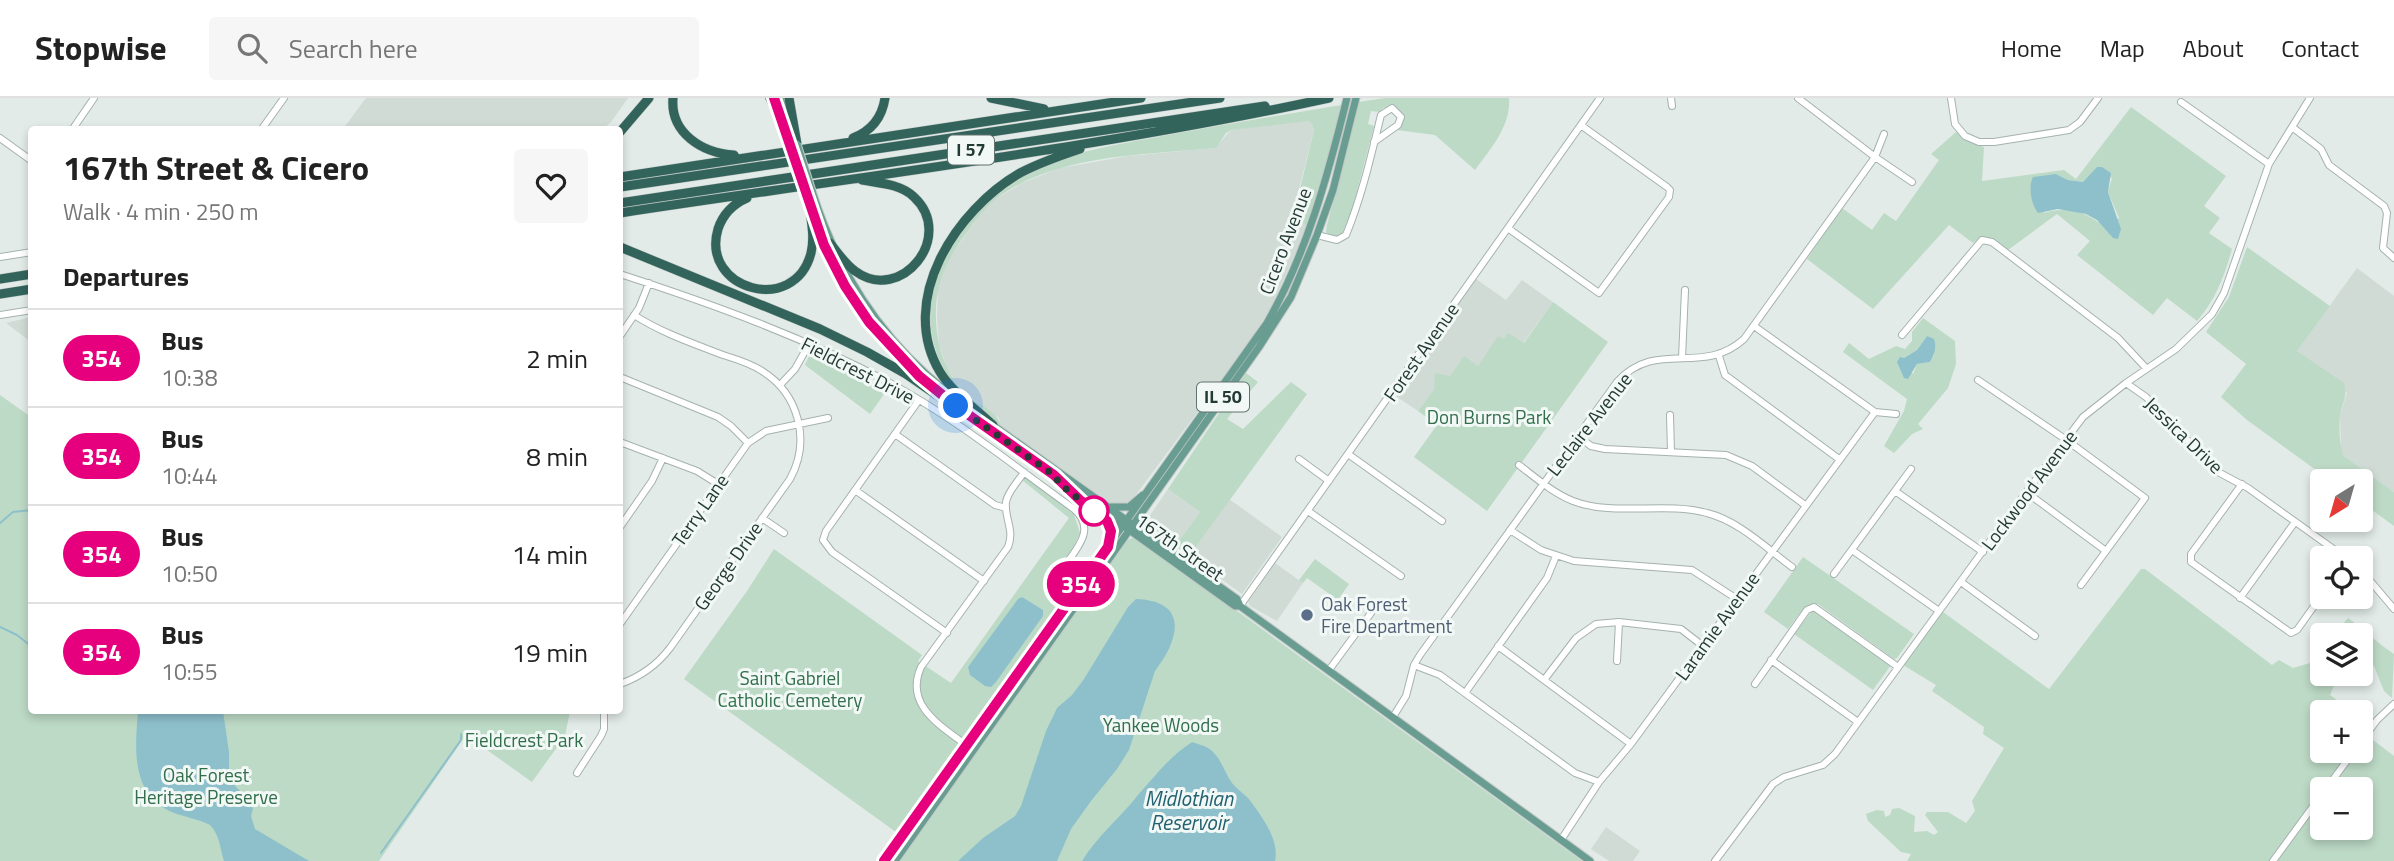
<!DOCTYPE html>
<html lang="en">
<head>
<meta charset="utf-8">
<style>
  :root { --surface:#fff; --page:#f6f6f6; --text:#222; --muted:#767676; --line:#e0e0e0 }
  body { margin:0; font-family:"Titillium Web",sans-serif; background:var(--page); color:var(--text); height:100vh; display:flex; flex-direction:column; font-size:26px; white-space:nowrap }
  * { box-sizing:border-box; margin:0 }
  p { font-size:23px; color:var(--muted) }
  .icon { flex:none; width:38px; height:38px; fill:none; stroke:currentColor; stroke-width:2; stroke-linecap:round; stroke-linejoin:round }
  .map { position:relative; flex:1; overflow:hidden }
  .drawer { position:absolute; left:28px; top:28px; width:595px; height:588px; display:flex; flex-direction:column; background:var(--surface); border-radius:7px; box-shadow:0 4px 10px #0003 }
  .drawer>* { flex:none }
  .badge { padding:0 14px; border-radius:23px; font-size:24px; line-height:46px }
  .needle { width:46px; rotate:217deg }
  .buttons { position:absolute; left:2310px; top:371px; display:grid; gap:14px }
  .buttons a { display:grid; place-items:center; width:63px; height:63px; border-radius:7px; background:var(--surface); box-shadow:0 4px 10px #0003; font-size:35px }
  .you { position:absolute; width:35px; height:35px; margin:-18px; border:5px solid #fff; border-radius:50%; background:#1a73e8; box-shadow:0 0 0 10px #1a73e833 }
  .map>.badge { position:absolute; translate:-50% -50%; box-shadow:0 0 0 4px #fff }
  h2 { padding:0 35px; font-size:26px; line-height:63px }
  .round { display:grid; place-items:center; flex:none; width:74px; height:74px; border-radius:7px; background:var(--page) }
  .head { display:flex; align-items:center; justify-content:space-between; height:119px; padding:0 35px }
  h1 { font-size:33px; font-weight:700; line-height:52px }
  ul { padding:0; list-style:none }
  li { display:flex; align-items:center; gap:21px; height:98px; padding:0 35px; border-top:2px solid var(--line) }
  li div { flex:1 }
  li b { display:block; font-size:26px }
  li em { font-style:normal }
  li .badge { min-width:77px; font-weight:700; text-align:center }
  header { display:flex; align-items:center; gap:42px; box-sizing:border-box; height:98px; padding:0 35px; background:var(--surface); border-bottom:2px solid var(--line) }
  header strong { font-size:33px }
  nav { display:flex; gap:38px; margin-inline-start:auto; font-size:24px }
  .search { width:490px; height:63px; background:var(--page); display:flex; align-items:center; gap:18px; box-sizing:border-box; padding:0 24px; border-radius:7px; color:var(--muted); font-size:26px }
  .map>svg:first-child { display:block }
</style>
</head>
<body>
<header>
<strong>Stopwise</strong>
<div class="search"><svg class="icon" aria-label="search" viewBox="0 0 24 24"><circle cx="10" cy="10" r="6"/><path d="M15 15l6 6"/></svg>Search here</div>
<nav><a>Home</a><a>Map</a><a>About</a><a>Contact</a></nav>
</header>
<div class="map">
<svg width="2394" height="763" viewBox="0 0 2394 763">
  <rect width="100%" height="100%" fill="#e2ebe7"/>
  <path fill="#d0dbd6" d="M 366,0 L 628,0 L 611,24 L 603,31 L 343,31 Z
    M 1301,22 L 1308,23 L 1312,26 L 1314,32 L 1298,95 L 1309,126 L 1305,135 L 1270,211 L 1249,245 L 1129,406 L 1111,406 L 1001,328 L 999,320 L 966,296 L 955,283 L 946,268 L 939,246 L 937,218 L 938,185 L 949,160 L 983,113 L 994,102 L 1022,85 L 1060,70 L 1128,58 L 1215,50 L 1231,32 Z
    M 2357,170 L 2394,198 L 2394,394 L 2344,358 L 2341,351 L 2340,317 L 2347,295 L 2297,253 Z
    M 1476,181 L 1506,202 L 1522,182 L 1553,204 L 1523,245 L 1504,242 L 1478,268 L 1450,279 L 1434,291 L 1418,313 L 1394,297 Z
    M 31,219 L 31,244 L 6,225 Z
    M 1168,391 L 1200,414 L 1175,448 L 1144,426 Z
    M 1229,401 L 1282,439 L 1242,496 L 1189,458 Z
    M 1275,465 L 1303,485 L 1277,523 L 1250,508 L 1248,504 Z
    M 1606,729 L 1640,753 L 1633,763 L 1609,763 L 1591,751 Z"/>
  <path fill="#bddac6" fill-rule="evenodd" d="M 1385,0 L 1509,0 C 1511,28 1491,50 1475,72 L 1435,37 L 1397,32 L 1403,23 L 1403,17 L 1395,9 L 1383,10 L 1380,14 L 1371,13 L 1368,26 L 1374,28 L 1353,109 L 1342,136 L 1331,139 L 1326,134 L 1327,127 L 1359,4 Z
    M 1341,7 L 1319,97 L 1309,126 L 1306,127 L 1297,125 L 1294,116 L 1314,32 L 1312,26 L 1308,23 L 1231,32 L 1226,35 L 1216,50 C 1146,57 1054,56 996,101 C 982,112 973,127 962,141 C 938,176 931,204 939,246 C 943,265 953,284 967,297 C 978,307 997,312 1001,328 C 958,299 929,266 930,211 C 930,187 942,163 956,143 C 974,115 999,89 1029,74 C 1071,53 1117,47 1162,38 C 1222,27 1281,17 1341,7 Z
    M 2131,9 L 2226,78 L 2204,108 L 2220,120 L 2209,135 L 2232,151 C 2224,179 2216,201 2197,223 L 2167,200 L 2153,217 L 2077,157 L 2090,143 L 2057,116 L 2008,152 C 1996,143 1986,135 1973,145 L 1949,127 L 1873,211 L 1807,161 L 1842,110 L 1872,132 L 1884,115 L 1896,123 L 1939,62 L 1931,56 L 1956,34 L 1966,43 L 1984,49 L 1982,83 L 2064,72 L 2076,81 ZM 2097,70 L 2112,80 L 2108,94 L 2119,120 L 2105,130 C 2089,114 2066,108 2044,115 L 2056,76 L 2068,82 L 2083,84 Z
    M 2247,149 L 2330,208 L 2297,253 L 2344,285 C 2348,300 2342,304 2340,318 C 2339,330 2339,347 2344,358 L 2394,394 L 2394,428 L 2361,404 L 2361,383 L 2331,383 L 2247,322 L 2221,299 L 2246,266 L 2206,234 L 2229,199 Z
    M 1553,204 L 1608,244 L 1487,413 L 1414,359 L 1437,327 L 1418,313 L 1434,291 L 1435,275 L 1450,278 L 1464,258 L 1478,268 L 1498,238 L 1504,241 L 1508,235 L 1524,245 Z
    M 1923,220 L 1955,243 L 1956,266 L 1948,290 L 1918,326 L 1923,331 L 1912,336 L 1894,355 L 1884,348 L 1904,313 L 1907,301 L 1843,254 L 1849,245 L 1869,261 L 1896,248 L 1905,251 L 1912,243 L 1912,234 ZM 1927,238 L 1934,257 L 1930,264 L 1917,266 L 1913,276 L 1900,260 L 1904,260 L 1917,252 Z
    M 811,254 L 887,292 L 870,316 L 805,267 Z
    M 1246,275 L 1258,284 L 1227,321 L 1243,331 L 1291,284 L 1307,296 L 1189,458 L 1175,448 L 1200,414 L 1168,391 Z
    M 0,297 L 31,319 L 32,612 L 570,613 L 565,638 L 532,684 L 466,637 L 379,763 L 0,763 Z
    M 1026,380 L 1074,416 L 1080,435 L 1073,450 L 1046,488 L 1046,496 L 1058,513 L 900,737 L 684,581 L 747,493 L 774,451 L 922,557 L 918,563 L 951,585 L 1069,420 L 1022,382 Z
    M 1132,440 L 1139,442 L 1582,763 L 898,763 L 1125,443 Z
    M 1803,459 L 1914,536 L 1897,560 L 1894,561 L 1818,506 C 1803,506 1797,520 1788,531 L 1764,514 Z
    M 1315,461 L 1349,486 L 1338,502 L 1307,480 L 1303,485 L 1299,482 Z
    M 2141,471 L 2145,471 L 2272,567 L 2279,562 L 2293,570 L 2310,565 L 2322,551 L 2322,576 L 2339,576 L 2330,597 L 2341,605 L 2341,610 L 2347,614 L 2322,614 L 2322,653 L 2361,653 L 2361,625 L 2365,631 L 2364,635 L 2394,658 L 2394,763 L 1907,763 L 1911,756 L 1901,754 L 1868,723 L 1866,716 L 1877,712 L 1884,713 L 1885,719 L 1890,717 L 1892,711 L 1899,710 L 1915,718 L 1914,734 L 1927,733 L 1934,737 L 1938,734 L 1925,717 L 1927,714 L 1948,714 L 1966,725 L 1975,713 L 1972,703 L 2004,650 L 1983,636 L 1984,629 L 1932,593 L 1936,587 L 1903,567 L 1943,514 L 2049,591 ZM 2322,691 L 2361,691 L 2361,730 L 2322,730 Z
    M 1812,513 L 1815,513 L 1891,567 L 1873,592 L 1794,536 Z
    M 2348,520 C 2364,531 2377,545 2394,556 L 2392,600 L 2384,593 L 2374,568 L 2361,558 L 2361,537 L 2334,537 Z"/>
  <path fill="#8ec0cc" d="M 2097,69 L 2102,69 L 2111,75 L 2108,94 L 2121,131 L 2118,141 L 2113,140 L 2097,122 L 2086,116 L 2058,111 L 2038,115 C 2031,106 2028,89 2033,79 L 2056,76 L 2068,82 L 2083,84 Z
    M 1927,238 L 1934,241 C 1937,250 1934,257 1930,264 L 1917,266 L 1908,281 L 1904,280 L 1897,264 L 1900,259 L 1904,260 L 1917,252 Z
    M 1022,499 L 1043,512 L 1043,518 L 996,584 L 991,589 L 985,588 L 970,577 L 968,569 L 1018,501 Z
    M 1136,501 C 1190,503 1179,542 1155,573 L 1129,652 L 1117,671 L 1091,703 L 1071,731 L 1057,763 L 958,763 L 983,740 L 1015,718 L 1021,708 L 1046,633 L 1057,610 L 1072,597 L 1084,581 L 1128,509 Z
    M 138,613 L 223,613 L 229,654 L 229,676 L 236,689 L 248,700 L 253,711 L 251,718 L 255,731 L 309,763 L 224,763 C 220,751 220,737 210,727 C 201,722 185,719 174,715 C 130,697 135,651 138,613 Z
    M 1192,644 C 1197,646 1203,647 1208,650 C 1221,658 1224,674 1232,685 C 1237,691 1243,695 1248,700 C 1261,717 1280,742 1275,763 L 1082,763 C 1097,738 1120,720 1138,697 C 1156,677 1169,659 1192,644 Z"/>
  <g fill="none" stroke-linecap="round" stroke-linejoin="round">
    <path stroke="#8ec0cc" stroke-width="2" d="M 0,425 L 13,414 L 32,412
      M 0,529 L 17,537 L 32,549
      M 381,755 L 461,642 L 461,636"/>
    <defs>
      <path id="minor" d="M 1671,0 L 1672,8
        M 1798,0 L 1875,59 L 1912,84
        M 1951,0 L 1955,26 L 1965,38 L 1979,44 L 1994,44 L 2069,32 L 2080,24 L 2098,0
        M 2181,4 L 2269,66
        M 2292,29 L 2321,51 L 2329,67 L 2384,108 L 2387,115 L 2383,150 L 2394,160
        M 72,32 L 94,0
        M 261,32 L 284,0
        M 0,40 L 32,63
        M 1509,131 L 1599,195 L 1669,99 L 1670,92 L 1667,89 L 1582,28
        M 1317,137 L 1337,142 L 1346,137 C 1362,98 1371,58 1381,17 L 1392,10 L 1401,19 L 1398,27 L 1374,44
        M 0,159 L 32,154
        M 620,176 C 712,206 804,239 890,285 C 955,320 1014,368 1074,411 C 1105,438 1057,465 1051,493 L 1057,504 L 1071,515
        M 0,217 L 32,212
        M 1754,228 L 1875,314 L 1896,316
        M 1902,237 L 1982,142 L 1992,144 L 2118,240 L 2146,270
        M 620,238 L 639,210 L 649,185
        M 1719,258 L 1725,277 L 1839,361
        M 1682,260 L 1685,192
        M 620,279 L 718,319 L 731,328 L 748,345
        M 1978,282 L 2065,341 L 2145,400 L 2081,487
        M 2126,285 L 2146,299 L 2218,374 L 2248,390 L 2346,460
        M 780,287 L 795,271 L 809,246
        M 919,302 L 826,433 L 823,442 L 832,454 L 947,535
        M 1670,317 L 1671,354
        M 895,336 L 995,407 L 1006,410
        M 1578,338 L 1591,348 L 1605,351 L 1726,357 L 1752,368 L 1805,407
        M 620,344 L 697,373 L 718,386
        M 1348,356 L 1442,423
        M 1299,361 L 1329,383
        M 1519,367 C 1536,380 1553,395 1573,403 C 1615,419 1664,403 1707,415 C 1739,423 1766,450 1792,469
        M 2242,386 L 2191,456 L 2191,464 L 2291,535 L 2297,532 L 2322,497
        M 855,392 L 984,483
        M 1895,393 L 1983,454
        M 2026,394 L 2106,453
        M 1308,413 L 1401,478
        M 762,420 L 784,435
        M 620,429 L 652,383 L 663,360
        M 1510,432 L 1541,452 L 1574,463 L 1692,472 L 1737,501
        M 1852,452 L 1939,513
        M 2361,472 L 2394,511
        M 1834,476 L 1911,371
        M 1961,484 L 2035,538
        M 2240,500 L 2295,424
        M 1240,508 L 1600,0
        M 620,526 L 748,345 L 766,333 L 828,320
        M 1498,548 L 1631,646
        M 1771,562 L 1858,624
        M 1617,563 L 1619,524
        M 1414,567 L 1440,577 L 1575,675 L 1599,684
        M 1329,572 L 1371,515
        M 1544,582 L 1576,540 L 1596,526 L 1619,524 L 1681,531 L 1703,548
        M 620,586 C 640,579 657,567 670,550 L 790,381 C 811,343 799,296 762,273 C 750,265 736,261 723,257 C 692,245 662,235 634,217
        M 1755,586 L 1807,512 L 1814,509 L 1898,569
        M 1465,595 L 1547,480 L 1556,458
        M 1393,619 L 1406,598 L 1414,567 L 1420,557 L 1617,284 C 1657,240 1702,279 1744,241 L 1875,59 L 1884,36
        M 2361,644 L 2377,622 L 2394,606
        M 966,647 C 940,627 904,607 921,569 L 1008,449 C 1015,432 1004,420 1006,404 C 1008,393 1018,384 1024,374
        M 577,675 L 601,638 L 604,631 L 604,612
        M 2326,691 L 2354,653
        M 1561,742 L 1599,684 L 1631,646 L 1875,314
        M 1715,763 L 1773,686 L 1784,679 L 1823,667 L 1835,656 L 2009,417 L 2083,319 L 2126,285 L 2176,251 L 2212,216 L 2224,195 L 2269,66 L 2310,0
        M 2273,763 L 2322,696"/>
      <path id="major" d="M 780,0 L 792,32
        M 783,27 L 790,47
        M 812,93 C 840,182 889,254 966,308
        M 805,94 C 834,179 869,236 938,294
        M 990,325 L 1237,501 L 1240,508
        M 1036,365 L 1235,508 L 1240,508 L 1266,527 L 1590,763
        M 1111,409 L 1129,409 L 1143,397
        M 1099,417 L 1111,430 L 1109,445
        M 884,763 L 1267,225 C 1307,155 1328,77 1347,0
        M 895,763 L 1259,249 L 1291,199 L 1317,137 L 1333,92 L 1356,0"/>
      <path id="highway" d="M 673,0 C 670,35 702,55 734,57
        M 770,0 L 785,30
        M 789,0 L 797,46
        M 991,0 L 1044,11
        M 620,34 L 649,0
        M 853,40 C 871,33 882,20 885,0
        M 620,79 L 1141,0
        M 620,89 L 1220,0
        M 747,100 C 733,106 723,116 718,131 C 700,192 795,218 811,155 C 815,139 811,122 809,106
        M 620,105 L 1265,8
        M 620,115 C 856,79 1094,51 1329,0
        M 830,145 C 838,155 845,166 855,173 C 901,207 956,138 914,99 C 901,86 879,85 862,82
        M 620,149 L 820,231 L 867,254 L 906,276 L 1039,367
        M 0,181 L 32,176
        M 0,196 L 32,191
        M 993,327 C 975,310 953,295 940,274 C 897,202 956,112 1020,75 C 1039,65 1059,58 1080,51"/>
    </defs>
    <use href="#minor" stroke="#a5b2ae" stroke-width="8"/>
    <use href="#major" stroke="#c2c8c6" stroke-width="9"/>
    <use href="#highway" stroke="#c2c8c6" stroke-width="10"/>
    <use href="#minor" stroke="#fff" stroke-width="6"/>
    <use href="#major" stroke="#6a9d92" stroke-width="7"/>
    <use href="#highway" stroke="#32645c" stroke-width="9"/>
    <defs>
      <path id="major-bridge" d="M 797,46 L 812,93
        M 790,47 L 805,94"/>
    </defs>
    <use href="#major-bridge" stroke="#c2c8c6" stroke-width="9" stroke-linecap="butt"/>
    <use href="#major-bridge" stroke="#6a9d92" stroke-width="7"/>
  </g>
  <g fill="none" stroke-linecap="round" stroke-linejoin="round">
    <defs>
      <path id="line" d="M 774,0 L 824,147 L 845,188 L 869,224 L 919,278 L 956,308 L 1054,377 L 1081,403 L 1107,423 L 1111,433 L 1108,449 L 884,763"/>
    </defs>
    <use href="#line" stroke="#fff" stroke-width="16"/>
    <use href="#line" stroke="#e6007e" stroke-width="10"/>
    <path stroke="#243a35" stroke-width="7" stroke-dasharray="0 12.6" d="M 956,308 L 1054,377 L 1060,386 L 1094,413"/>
  </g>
  <circle fill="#fff" stroke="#e6007e" stroke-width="3.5" cx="1094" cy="413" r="14"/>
  <circle fill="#5c6f8a" stroke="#f2f8f5" stroke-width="2.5" cx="1307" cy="517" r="7"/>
  <g text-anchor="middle" stroke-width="6" stroke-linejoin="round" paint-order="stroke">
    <g fill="#f2f8f5" stroke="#62736f" stroke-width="2">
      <rect x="948" y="37.5" width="46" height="29" rx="5"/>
      <rect x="1197" y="284.5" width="52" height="29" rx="5"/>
    </g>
    <g font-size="18" font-weight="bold" fill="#243a35">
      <text x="971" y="58">I 57</text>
      <text x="1223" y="305">IL 50</text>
    </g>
    <g font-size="19" fill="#243a35" stroke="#f2f8f5">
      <text transform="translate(1285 143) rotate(-69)" y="7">Cicero Avenue</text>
      <text transform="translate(1421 254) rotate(-55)" y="7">Forest Avenue</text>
      <text transform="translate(858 272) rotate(27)" y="7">Fieldcrest Drive</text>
      <text transform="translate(1589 326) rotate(-52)" y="7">Leclaire Avenue</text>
      <text transform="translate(2184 337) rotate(44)" y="7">Jessica Drive</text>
      <text transform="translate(2029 392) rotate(-53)" y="7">Lockwood Avenue</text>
      <text transform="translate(700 412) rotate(-55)" y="7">Terry Lane</text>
      <text transform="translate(1180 449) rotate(35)" y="7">167th Street</text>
      <text transform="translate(728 468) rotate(-55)" y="7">George Drive</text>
      <text transform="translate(1717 528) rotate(-54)" y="7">Laramie Avenue</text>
    </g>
    <g font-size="19" fill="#316e4b" stroke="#f2f8f5">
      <text x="1489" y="326">Don Burns Park</text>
      <text x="790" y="587">Saint Gabriel<tspan x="790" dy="22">Catholic Cemetery</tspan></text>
      <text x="1161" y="634">Yankee Woods</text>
      <text x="524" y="649">Fieldcrest Park</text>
      <text x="206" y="684">Oak Forest<tspan x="206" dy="22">Heritage Preserve</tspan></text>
    </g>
    <g font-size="19" fill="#4e5e75" stroke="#f2f8f5" text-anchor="start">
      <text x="1321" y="513">Oak Forest<tspan x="1321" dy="22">Fire Department</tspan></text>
    </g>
    <g font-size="21" font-style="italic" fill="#236171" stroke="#f2f8f5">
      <text x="1189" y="708">Midlothian<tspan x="1189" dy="24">Reservoir</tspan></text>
    </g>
  </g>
</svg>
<div class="buttons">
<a><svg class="needle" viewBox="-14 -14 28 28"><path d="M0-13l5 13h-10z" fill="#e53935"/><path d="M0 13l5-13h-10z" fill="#767676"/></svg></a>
<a><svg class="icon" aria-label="locate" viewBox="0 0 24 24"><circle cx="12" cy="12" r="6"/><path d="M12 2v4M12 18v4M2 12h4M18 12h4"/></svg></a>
<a><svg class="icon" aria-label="layers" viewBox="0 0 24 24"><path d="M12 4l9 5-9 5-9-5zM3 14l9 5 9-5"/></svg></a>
<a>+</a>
<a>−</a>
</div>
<div class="you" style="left:956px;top:308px"></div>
<b class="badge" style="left:1081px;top:486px;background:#e6007e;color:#fff">354</b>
<section class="drawer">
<div class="head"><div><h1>167th Street &amp; Cicero</h1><p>Walk · 4 min · 250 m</p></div><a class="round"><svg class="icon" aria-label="heart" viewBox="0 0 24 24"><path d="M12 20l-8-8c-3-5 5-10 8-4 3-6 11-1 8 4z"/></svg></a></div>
<h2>Departures</h2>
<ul>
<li><span class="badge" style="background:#e6007e;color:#fff">354</span><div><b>Bus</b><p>10:38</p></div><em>2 min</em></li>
<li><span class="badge" style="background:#e6007e;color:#fff">354</span><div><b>Bus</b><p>10:44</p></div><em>8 min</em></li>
<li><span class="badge" style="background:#e6007e;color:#fff">354</span><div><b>Bus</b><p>10:50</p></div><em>14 min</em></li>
<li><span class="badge" style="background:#e6007e;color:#fff">354</span><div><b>Bus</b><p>10:55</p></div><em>19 min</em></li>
</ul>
</section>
</div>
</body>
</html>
